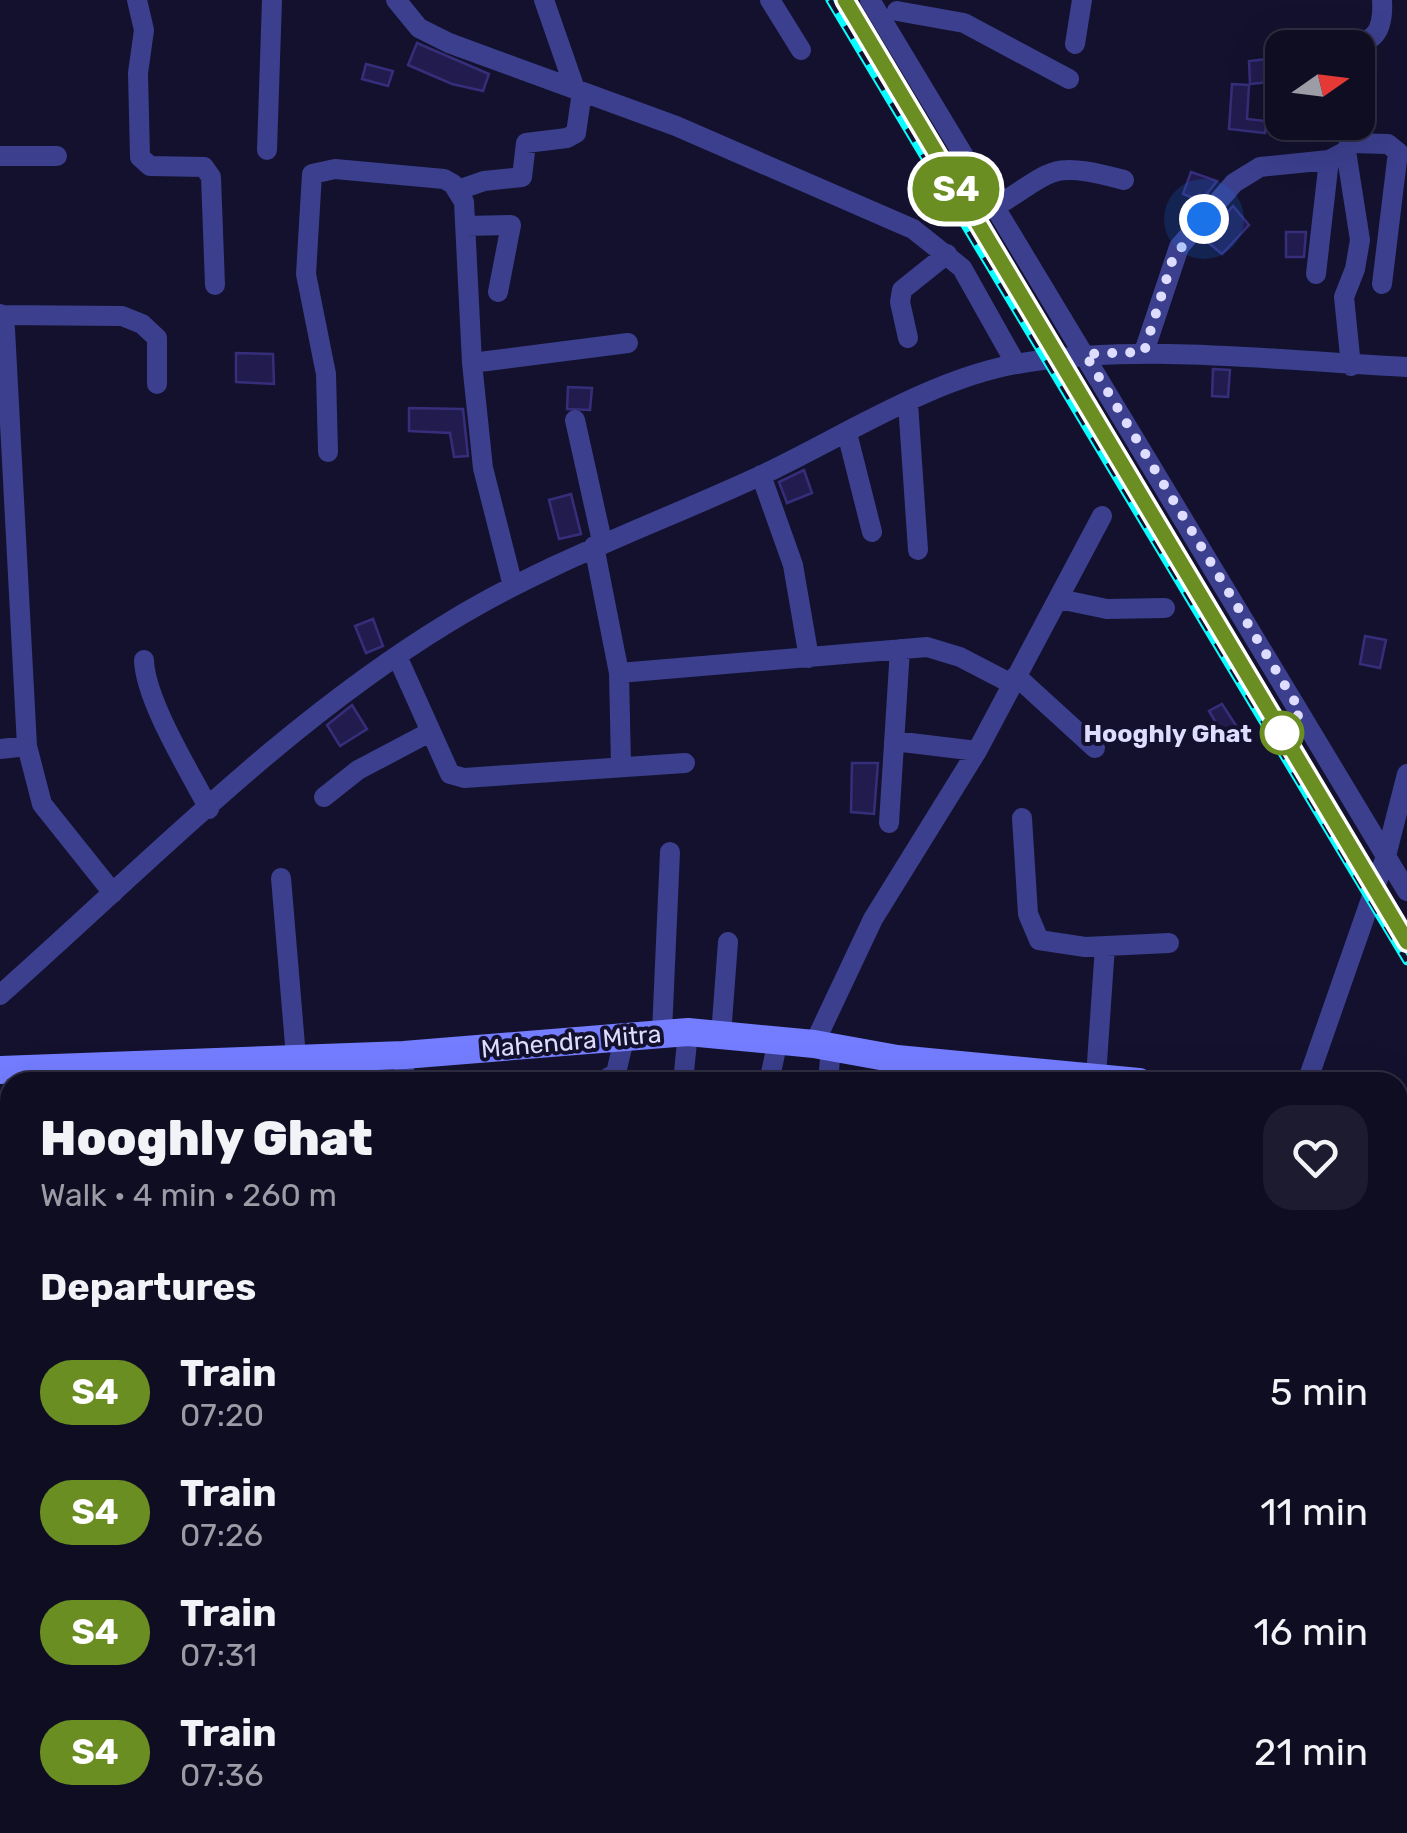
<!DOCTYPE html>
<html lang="en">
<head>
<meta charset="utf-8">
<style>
  :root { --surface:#0e0d22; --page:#1c1b2f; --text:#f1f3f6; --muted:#9b9ca5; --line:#2e2d40 }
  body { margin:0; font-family:Rubik,sans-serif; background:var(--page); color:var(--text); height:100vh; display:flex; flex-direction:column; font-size:38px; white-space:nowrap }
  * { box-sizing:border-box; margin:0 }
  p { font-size:32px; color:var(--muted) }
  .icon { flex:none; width:55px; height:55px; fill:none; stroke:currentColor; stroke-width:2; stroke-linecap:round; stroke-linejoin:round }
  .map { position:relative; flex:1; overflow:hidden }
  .details { position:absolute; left:0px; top:1072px; width:1408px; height:762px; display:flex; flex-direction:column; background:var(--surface); border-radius:30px 30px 0 0; box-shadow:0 10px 40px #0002,0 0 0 2px var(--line) }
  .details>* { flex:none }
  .badge { padding:0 20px; border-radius:32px; font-size:35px; line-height:65px }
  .needle { width:65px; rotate:76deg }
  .tools { position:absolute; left:1265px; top:30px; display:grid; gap:20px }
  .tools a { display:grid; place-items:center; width:110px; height:110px; border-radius:20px; background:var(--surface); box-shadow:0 10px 40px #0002,0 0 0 2px var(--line); font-size:50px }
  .you { position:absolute; width:50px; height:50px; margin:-25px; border:8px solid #fff; border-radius:50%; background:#1a73e8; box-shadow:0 0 0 15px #1a73e833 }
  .map>.badge { position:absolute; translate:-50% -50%; box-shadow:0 0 0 5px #fff }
  h2 { padding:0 40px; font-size:38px; line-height:90px }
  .round { display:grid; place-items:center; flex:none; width:105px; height:105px; border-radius:30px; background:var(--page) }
  .overview { display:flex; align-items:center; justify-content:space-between; height:170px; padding:0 40px }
  h1 { font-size:48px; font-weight:800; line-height:75px }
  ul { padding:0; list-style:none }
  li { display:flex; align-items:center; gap:30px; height:120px; padding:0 40px }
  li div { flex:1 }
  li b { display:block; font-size:38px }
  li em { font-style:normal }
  li .badge { min-width:110px; font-weight:700; text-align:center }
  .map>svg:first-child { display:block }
</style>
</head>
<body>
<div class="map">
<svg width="1407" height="1833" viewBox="0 0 1407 1833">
  <rect width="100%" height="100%" fill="#13112d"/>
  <path fill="#221c4e" stroke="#362e7b" stroke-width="2.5" d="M 417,43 L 489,74 L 483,91 L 452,84 L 408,65 Z
    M 1268,59 L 1270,82 L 1250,84 L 1249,61 Z
    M 366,64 L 393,71 L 388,86 L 362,79 Z
    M 1232,84 L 1249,85 L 1247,119 L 1266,121 L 1265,133 L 1229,129 Z
    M 1191,172 L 1217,181 L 1201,201 L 1183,194 Z
    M 1233,206 L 1249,225 L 1222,254 L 1204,239 Z
    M 1286,232 L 1306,232 L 1304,257 L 1286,257 Z
    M 236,353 L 273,354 L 274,384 L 236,382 Z
    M 1213,369 L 1230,370 L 1228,397 L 1212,396 Z
    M 568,387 L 592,388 L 590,410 L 567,409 Z
    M 409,408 L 463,409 L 468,456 L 454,457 L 450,433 L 409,431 Z
    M 804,470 L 812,493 L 787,503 L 779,482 Z
    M 571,494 L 581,534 L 559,539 L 549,500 Z
    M 373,619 L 383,646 L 366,653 L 355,626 Z
    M 1365,636 L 1386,640 L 1380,668 L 1360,664 Z
    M 1222,704 L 1239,730 L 1225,738 L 1209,711 Z
    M 352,705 L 367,729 L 340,746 L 327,725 Z
    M 852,763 L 878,763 L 874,814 L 851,812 Z"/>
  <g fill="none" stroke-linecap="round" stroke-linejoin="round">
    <path stroke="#3b3f8d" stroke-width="10" d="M 0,1212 L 10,1212"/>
    <path stroke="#3b3f8d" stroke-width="20" d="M 137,0 L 144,30 L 138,73 L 140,157 L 150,166 L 204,167 L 211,177 L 215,285
      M 396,0 L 419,28 L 449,43 L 676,126 L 913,229 L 962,268 L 1016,364
      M 544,0 L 575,89
      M 770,0 L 801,50
      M 870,0 L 1407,891
      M 897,11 L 964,23 L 1069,79
      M 1075,44 L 1082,0
      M 1342,48 C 1374,42 1384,34 1382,0
      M 1350,143 L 1388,144 L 1398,152 L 1382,284
      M 267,150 L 272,0
      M 1346,151 L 1360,240 L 1355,269 L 1344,297 L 1351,366
      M 0,156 L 57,156
      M 458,190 L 484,181 L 522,177 L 526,143 L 567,138 L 576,133 L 582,92
      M 994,208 C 1057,168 1050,161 1124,180
      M 465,226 L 511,225 L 498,292
      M 1316,274 L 1329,160
      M 0,314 L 5,329 L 27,746 L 42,804 L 113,893
      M 1,315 L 122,316 L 142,324 L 157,338 L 157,384
      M 908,338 L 900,302 L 902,290 L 947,254
      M 1144,352 L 1179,247 L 1234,183 L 1260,167 L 1329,160 L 1346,151 L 1350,143 L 1347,122
      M 472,363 L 628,343
      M 908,403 L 918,550
      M 575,420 L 602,541
      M 847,433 L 872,532
      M 328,452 L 326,374 L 306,274 L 312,174 L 335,169 L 444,179 L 453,184 L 464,202 L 472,363 L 483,468 L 513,586
      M 761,475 L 793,565 L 809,658
      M 594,546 L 619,673 L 621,765
      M 1059,599 L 1107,609 L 1165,608
      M 397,656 L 450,774 L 464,778 L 685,763
      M 144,660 C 145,700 190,772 209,809
      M 619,673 L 927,647 L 960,657 L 1012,684
      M 1016,676 L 1095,748
      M 894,741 L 977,751
      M 0,749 L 27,746
      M 324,797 L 358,770 L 430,732
      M 1022,818 L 1028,914 L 1039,940 L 1085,947 L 1169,943
      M 889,823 L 900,649
      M 281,878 L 296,1057
      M 0,995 C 146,866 284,722 451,621 C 551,560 659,523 764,474 C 844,436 934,377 1022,363 C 1150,343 1279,361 1407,367
      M 662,1032 L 670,852
      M 721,1035 L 728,942
      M 814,1044 L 873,919 L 977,751 L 1102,516
      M 404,1055 L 404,1082
      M 1096,1077 L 1105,946
      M 601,1082 L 616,1073 L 625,1035
      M 683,1082 L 688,1032
      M 769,1082 L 778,1040
      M 828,1082 L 831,1047
      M 1307,1082 L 1386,856 L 1407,774
      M 1398,1445 L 1407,1445
      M 1406,1558 L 1407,1558
      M 0,1705 L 10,1708
      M 262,1825 L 263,1828
      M 515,1825 L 519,1833
      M 1088,1825 L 1088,1833
      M 1264,1825 L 1264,1833"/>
    <path stroke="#747dff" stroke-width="28" d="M 0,1070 L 404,1055 L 688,1032 L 814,1044 L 897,1059 L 1139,1082
      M 1398,1166 L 1407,1169"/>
    <defs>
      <path id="rail" d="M 830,0 L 1407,961"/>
    </defs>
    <use href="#rail" stroke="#09fdff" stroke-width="9"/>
    <use href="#rail" stroke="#13112d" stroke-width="5" stroke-dasharray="15" stroke-linecap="butt"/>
  </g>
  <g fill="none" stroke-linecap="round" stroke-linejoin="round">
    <defs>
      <path id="line" d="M 845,0 L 1407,942"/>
    </defs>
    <use href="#line" stroke="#fff" stroke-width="22"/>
    <use href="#line" stroke="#6b8e23" stroke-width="15"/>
    <path stroke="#deddff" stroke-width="10" stroke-dasharray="0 18" d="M 1204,219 L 1173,258 L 1144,352 L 1085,354 L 1301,712 L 1282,733"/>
  </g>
  <circle fill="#fff" stroke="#6b8e23" stroke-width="5" cx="1282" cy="733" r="20"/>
  <g text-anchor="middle" stroke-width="8" stroke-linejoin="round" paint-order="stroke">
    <g font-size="25" font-weight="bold" fill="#deddff" stroke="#13112d" text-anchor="end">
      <text x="1252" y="742">Hooghly Ghat</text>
    </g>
    <g font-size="25" fill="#deddff" stroke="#13112d">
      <text transform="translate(571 1041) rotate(-5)" y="9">Mahendra Mitra</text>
    </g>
  </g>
</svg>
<div class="tools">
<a><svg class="needle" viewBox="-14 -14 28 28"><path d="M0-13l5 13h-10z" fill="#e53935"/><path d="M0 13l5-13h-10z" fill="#9b9ca5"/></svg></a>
</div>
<div class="you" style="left:1204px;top:219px"></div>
<b class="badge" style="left:956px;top:189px;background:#6b8e23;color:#fff">S4</b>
<section class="details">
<div class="overview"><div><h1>Hooghly Ghat</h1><p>Walk · 4 min · 260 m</p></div><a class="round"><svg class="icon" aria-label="heart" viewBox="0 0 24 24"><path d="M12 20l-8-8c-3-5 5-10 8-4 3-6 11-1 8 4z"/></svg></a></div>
<h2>Departures</h2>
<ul>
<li><span class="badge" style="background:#6b8e23;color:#fff">S4</span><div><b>Train</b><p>07:20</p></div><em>5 min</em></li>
<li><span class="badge" style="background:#6b8e23;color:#fff">S4</span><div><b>Train</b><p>07:26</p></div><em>11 min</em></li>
<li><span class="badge" style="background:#6b8e23;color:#fff">S4</span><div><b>Train</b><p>07:31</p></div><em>16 min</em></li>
<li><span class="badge" style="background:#6b8e23;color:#fff">S4</span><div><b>Train</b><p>07:36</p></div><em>21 min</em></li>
</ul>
</section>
</div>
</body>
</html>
